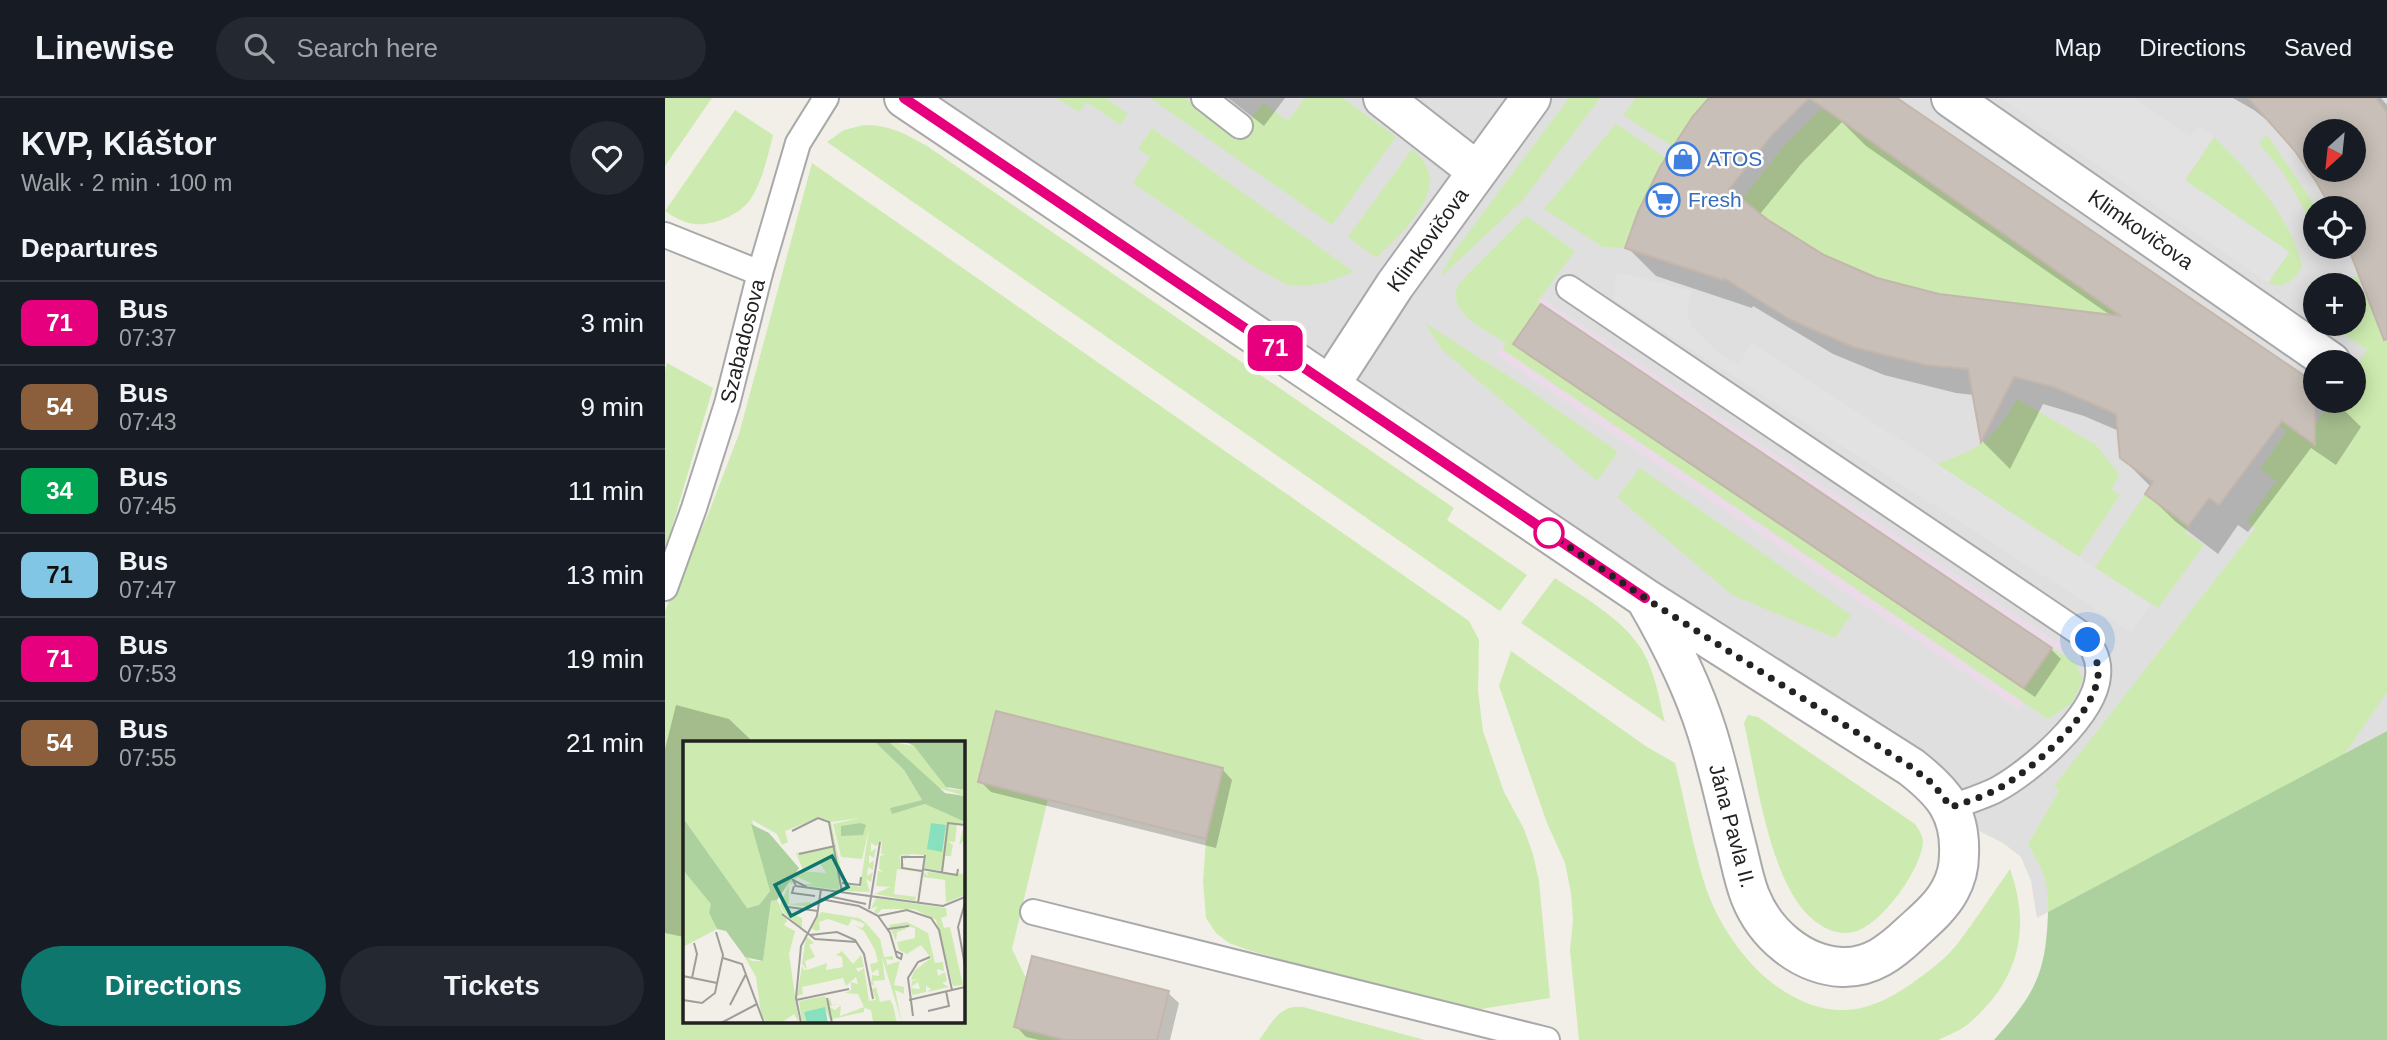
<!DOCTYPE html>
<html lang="en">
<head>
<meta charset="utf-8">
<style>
  :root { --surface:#171b24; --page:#242831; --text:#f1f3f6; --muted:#9ea1a6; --line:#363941; --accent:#0f766e }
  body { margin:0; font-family:Arial,sans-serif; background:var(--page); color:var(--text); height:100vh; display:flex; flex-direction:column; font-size:26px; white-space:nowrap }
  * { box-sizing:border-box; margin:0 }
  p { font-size:23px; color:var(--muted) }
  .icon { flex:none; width:38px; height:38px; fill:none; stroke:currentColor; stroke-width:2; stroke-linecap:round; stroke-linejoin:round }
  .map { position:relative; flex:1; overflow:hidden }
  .details { display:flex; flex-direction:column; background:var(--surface); width:665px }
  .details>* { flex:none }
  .badge { padding:0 14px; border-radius:10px; font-size:24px; line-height:46px }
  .needle { width:46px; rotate:207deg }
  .fabs { position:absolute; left:1638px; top:21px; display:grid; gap:14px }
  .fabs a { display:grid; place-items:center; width:63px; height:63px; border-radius:50%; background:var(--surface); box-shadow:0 4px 18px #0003; font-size:35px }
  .you { position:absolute; width:35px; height:35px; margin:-18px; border:5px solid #fff; border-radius:50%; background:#1a73e8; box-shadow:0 0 0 10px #1a73e833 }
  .map>.badge { position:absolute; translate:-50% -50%; box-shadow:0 0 0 4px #fff }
  h2 { padding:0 21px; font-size:26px; line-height:63px }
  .round { display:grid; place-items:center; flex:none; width:74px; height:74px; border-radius:37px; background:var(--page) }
  .head { display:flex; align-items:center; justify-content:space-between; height:119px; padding:0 21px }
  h1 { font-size:33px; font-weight:700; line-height:52px }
  .action { display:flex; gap:14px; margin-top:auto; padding:14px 21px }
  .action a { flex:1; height:80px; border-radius:42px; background:var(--accent); color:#fff; font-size:28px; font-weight:700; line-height:80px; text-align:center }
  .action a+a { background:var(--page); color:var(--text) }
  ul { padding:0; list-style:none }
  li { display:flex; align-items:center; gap:21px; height:84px; padding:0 21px; border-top:2px solid var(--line) }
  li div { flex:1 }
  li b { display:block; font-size:26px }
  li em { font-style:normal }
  li .badge { min-width:77px; font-weight:700; text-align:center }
  header { display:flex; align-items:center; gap:42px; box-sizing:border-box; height:98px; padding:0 35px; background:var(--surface); border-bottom:2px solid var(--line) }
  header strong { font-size:33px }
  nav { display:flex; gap:38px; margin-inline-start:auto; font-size:24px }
  .search { width:490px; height:63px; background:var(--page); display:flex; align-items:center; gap:18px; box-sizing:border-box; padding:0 24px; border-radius:38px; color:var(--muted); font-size:26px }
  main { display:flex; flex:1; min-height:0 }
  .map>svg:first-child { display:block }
</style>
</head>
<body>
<header>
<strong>Linewise</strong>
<div class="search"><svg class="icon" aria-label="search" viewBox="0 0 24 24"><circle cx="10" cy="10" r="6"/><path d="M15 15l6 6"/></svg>Search here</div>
<nav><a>Map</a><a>Directions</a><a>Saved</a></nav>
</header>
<main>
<section class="details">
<div class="head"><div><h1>KVP, Kláštor</h1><p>Walk · 2 min · 100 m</p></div><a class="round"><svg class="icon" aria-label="heart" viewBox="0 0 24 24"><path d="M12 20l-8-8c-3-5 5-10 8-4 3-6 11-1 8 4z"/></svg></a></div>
<h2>Departures</h2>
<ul>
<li><span class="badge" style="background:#e6007e;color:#fff">71</span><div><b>Bus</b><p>07:37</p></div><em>3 min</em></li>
<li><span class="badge" style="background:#8b5e3c;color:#fff">54</span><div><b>Bus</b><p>07:43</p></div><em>9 min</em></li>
<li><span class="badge" style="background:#00a651;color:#fff">34</span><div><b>Bus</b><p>07:45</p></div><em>11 min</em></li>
<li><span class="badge" style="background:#81c7e5;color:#111">71</span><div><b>Bus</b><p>07:47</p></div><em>13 min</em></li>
<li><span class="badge" style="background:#e6007e;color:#fff">71</span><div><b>Bus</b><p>07:53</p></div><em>19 min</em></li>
<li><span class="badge" style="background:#8b5e3c;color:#fff">54</span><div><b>Bus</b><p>07:55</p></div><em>21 min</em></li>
</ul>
<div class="action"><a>Directions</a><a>Tickets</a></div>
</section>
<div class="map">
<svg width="1722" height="942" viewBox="0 0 1722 942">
  <rect width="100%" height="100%" fill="#f2efe9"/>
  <path fill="#e0dfdf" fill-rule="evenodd" d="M 239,0 L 1722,0 L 1722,633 L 1372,820 L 1366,783 L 1356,759 L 1338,745 L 1292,722 ZM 1650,33 L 1689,33 L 1689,72 L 1650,72 ZM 1650,110 L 1689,110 L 1689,149 L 1650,149 ZM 1650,187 L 1689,187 L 1689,226 L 1650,226 ZM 1650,264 L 1689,264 L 1689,303 L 1650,303 Z"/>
  <path fill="#ebdbe8" d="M 872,197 L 1398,548 L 1354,612 L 831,257 Z"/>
  <path fill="#cdebb0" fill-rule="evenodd" d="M 0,0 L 47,0 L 0,68 Z
    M 392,0 L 441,0 L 463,16 L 455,27 L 422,4 L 414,14 Z
    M 485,0 L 520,0 L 572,39 L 598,5 L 623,23 L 640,0 L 678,0 L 731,39 L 667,127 Z
    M 904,0 L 935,0 L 858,102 L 777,178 L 776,177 L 788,155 Z
    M 971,0 L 1044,0 L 1008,49 L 958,17 Z
    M 1157,10 L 1641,339 L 1667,303 L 1689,303 L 1689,271 L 1702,252 L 1663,226 L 1689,226 L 1689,187 L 1676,187 L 1693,177 L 1697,193 L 1722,186 L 1722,594 L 1680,656 L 1383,814 C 1384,782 1378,773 1363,746 L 1394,693 L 1389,688 L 1590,431 L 1582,423 L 1611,383 L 1595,371 L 1622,333 L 1605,322 L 1358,206 L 1274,196 L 1212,180 L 1159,157 L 1103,122 L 1077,101 L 1119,48 Z
    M 70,12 L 108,37 C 103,57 98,81 87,99 C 77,116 49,128 30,126 C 19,125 9,119 0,113 Z
    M 951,26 L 1001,60 L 973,114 L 960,150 L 938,149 L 879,111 Z
    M 199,27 C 223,26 241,36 262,48 L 789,410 L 782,422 L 862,477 L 835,513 L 162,44 L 179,32 Z
    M 487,30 L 689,174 L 659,185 L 640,188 L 623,187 L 591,170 L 468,85 L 485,59 L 473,51 Z
    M 1602,37 L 1652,110 L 1650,131 L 1619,76 L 1594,45 Z
    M 1549,39 C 1582,71 1629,122 1637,169 C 1629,183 1620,191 1603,185 L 1624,154 L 1520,82 Z
    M 747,51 C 792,86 740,133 711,160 L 683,139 Z
    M 147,65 L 804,523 L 814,542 L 813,593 L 818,633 L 839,694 L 859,731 L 868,756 L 874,783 L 885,900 L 816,911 L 797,910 L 693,883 L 583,852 L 564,845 L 551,835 L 541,820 L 538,783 L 541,741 L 557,670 L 331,613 L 314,684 L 383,701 L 347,851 L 361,880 L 349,929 L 401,942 L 0,942 L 0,513 L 44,414 L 74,336 ZM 19,645 L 298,645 L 298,923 L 19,923 Z
    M 861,118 L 910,153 L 873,203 L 876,206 L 849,246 L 1359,590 L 1387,550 L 1411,565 L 1418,582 L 1407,605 L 1383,621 L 837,251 L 841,245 C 820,231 779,215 794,185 Z
    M 760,225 L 851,283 L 953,354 L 932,383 L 777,252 Z
    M 2,265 L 48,290 L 0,453 L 0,273 Z
    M 1352,301 L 1431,347 L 1454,376 L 1447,392 L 1455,397 L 1414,459 L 1272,366 C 1318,349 1327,343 1352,301 Z
    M 975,370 L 1186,517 L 1170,540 L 1067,497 L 952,399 Z
    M 1480,396 L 1523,428 L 1520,434 L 1539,447 L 1493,510 L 1430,470 Z
    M 890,480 C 921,501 957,520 977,552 C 990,573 994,601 1000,624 L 856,525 Z
    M 846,553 L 982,649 L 1010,665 C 1021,707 1028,752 1042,793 C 1055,829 1083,869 1114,890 C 1166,925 1207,916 1254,880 C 1268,870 1283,858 1293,845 C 1311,821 1328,795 1345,771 C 1367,832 1353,885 1302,927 C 1294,933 1283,937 1273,942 L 914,942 L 905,852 L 908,822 L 906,795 L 900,765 L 882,725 L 834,588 Z
    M 1083,617 L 1093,619 L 1250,726 C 1254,732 1258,737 1258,745 C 1255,773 1218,824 1192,833 C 1169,841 1145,823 1133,805 C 1102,761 1091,678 1079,625 Z
    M 630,909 L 638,909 L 760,942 L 594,942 C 604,929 613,910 630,909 Z"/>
  <path fill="#add19e" d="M 1722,633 L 1722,942 L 1329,942 C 1370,895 1381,877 1383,814 Z"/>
  <path fill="#e2e2e2" d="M 1335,0 L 1469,0 L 1525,39 L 1533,30 L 1537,30 L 1549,39 L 1520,82 L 1624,154 L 1603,185 Z
    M 952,174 L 1027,193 L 1022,214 L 1027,229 L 1055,256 L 1074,266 L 1087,245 L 1486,506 L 1466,534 L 948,201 Z"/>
  <path fill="#0003" fill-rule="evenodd" d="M 563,0 L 620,0 L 599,28 Z
    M 1046,0 L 1226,0 L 1650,289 L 1650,303 L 1670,303 L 1696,329 L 1671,367 L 1646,350 L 1583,434 L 1573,427 L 1553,456 L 1511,424 L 1482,396 L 1486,389 L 1457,360 L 1454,333 L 1419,318 L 1378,306 L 1345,371 L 1317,343 L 1309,297 L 1291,295 L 1219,277 L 1168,256 L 1088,208 L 1087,210 L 991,178 L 962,149 ZM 1177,24 L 1201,48 L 1448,219 L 1273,197 L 1211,182 L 1185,171 L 1129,142 L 1095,116 L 1136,66 Z
    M 1568,0 L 1716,0 L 1722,7 L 1722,215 L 1699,192 L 1684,149 L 1689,149 L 1689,110 L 1667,110 L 1653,84 L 1618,35 L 1589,12 ZM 1650,33 L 1689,33 L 1689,72 L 1650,72 Z
    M 851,246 L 1386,551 L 1396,561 L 1370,599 L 861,256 Z
    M 11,607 L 64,621 L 85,641 L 84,645 L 19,645 L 19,839 L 0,835 L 0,651 Z
    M 557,671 L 567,682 L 551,750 L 326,694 L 315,683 Z
    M 503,895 L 514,905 L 505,942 L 374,942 L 361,939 L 351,928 Z"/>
  <path fill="#c7bfb8" stroke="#c4b6ab" stroke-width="2" fill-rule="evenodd" d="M 1044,0 L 1144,0 L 1107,37 L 1064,91 L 1103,122 L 1159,157 L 1212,180 L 1274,196 L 1456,218 L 1144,0 L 1232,0 L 1650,285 L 1650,347 L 1617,323 L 1554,407 L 1544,400 L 1523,428 L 1480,396 L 1488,384 L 1455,360 L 1451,316 L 1389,289 L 1349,279 L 1316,344 L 1303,271 L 1261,267 L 1188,249 L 1124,221 L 1059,180 L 1058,182 L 960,150 L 973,114 L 995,69 L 1028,18 Z
    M 1583,0 L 1711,0 L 1722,15 L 1722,241 L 1719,242 L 1683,149 L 1689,149 L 1689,110 L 1666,110 L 1652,85 L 1630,53 ZM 1650,33 L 1689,33 L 1689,72 L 1650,72 Z
    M 876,206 L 1387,550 L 1359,590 L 848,246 Z
    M 331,613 L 558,670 L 541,741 L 313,684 Z
    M 367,858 L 504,893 L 492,942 L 401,942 L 349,929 Z"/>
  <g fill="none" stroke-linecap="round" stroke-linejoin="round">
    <defs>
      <g id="lane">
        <path d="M 539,0 L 575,28"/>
        <path d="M 0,137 L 95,175"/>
        <path d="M 904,190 L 1415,535 C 1427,546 1435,561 1433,578 C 1430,618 1365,674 1331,692 C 1317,699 1301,704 1286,709"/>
        <path id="s1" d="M 0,490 L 29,410 L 62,306 L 95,175 L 133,45 L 161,0"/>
        <path d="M 368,814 L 882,942"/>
      </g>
      <g id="street">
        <path d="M 239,0 L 980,500 L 1246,669 C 1278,694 1296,714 1294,757 C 1294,769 1291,781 1285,792 C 1276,809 1260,822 1246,835 C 1226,854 1206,870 1177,869 C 1136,867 1100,836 1085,798 C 1078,780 1075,760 1070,742 C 1061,706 1053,669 1042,634 C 1027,586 1005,543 980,500"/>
        <path d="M 718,0 L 812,73"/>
        <path id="s2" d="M 1286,0 L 1666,264"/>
        <path id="s3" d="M 665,287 L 730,187 L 866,0"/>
      </g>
    </defs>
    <use href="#lane" stroke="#a9a9a9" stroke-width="28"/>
    <use href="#street" stroke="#a9a9a9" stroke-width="42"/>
    <use href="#lane" stroke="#fff" stroke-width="24"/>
    <use href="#street" stroke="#fff" stroke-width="38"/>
  </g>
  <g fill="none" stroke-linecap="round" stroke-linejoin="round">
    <defs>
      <path id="line" d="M 239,0 L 980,500"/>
    </defs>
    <use href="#line" stroke="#fff" stroke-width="16"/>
    <use href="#line" stroke="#e6007e" stroke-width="10"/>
    <path stroke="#222" stroke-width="7" stroke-dasharray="0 12.6" d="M 884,435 L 879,432 L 980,500 L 1246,669 L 1268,686 L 1286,709 C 1301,704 1317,699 1331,692 C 1365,674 1429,618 1433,578 C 1434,566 1429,553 1423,542"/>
  </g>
  <defs>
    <symbol id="shop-ring" viewBox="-11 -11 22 22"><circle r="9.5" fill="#fff" stroke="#3f7fe0" stroke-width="1.5"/><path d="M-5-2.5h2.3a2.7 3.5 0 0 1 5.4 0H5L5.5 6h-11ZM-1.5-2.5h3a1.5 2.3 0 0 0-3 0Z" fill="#3f7fe0"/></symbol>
    <symbol id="supermarket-ring" viewBox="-11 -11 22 22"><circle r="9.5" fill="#fff" stroke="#3f7fe0" stroke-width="1.5"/><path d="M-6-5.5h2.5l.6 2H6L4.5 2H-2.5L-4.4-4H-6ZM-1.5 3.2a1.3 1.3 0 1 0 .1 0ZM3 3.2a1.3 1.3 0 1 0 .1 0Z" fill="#3f7fe0"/></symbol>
  </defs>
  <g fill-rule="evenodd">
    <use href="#shop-ring" x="999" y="42" width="38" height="38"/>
    <use href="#supermarket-ring" x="979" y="83" width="38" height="38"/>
  </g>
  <circle fill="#fff" stroke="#e6007e" stroke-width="3.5" cx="884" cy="435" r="14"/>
  <g text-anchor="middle" stroke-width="5" stroke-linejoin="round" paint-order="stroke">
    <g font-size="21" fill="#366cbe" stroke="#fff" text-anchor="start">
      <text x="1042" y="68">ATOS</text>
      <text x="1023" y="109">Fresh</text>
    </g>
    <g font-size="21" fill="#222" stroke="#fff">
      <text dy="7" stroke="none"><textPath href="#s2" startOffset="231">Klimkovičova</textPath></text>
      <text dy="7" stroke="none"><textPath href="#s3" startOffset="175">Klimkovičova</textPath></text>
      <text dy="7" stroke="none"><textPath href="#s1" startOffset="259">Szabadosova</textPath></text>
      <text transform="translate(1067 728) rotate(75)" y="7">Jána Pavla II.</text>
    </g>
  </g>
  <g transform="translate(18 643)">
    <rect width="282" height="282" fill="#f2efe9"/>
    <path d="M 0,0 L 191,0 L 221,29 L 239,59 L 208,67 L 210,72 L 242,63 L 282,81 L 282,99 L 276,104 L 281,84 L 274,83 L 272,101 L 265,100 L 270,104 L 268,115 L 262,115 L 260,130 L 241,127 L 243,114 L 227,113 L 221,119 L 220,114 L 227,113 L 221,113 L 217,115 L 218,127 L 221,121 L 221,126 L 237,130 L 232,160 L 192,153 L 207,146 L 193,145 L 195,130 L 200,131 L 196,128 L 197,115 L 203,113 L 198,113 L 199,101 L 193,105 L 188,102 L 188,111 L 193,107 L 191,117 L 186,114 L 186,123 L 191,119 L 190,129 L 185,126 L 184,135 L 190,131 L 188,141 L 183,138 L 187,151 L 163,150 L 162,143 L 177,146 L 186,88 L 179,118 L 158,116 L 150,83 L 177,77 L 148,81 L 160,138 L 157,132 L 156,149 L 125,145 L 121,143 L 130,143 L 114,136 L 108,144 L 106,140 L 118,130 L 143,132 L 137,122 L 120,129 L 113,112 L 152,106 L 145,79 L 135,77 L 102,90 L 105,101 L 99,104 L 94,93 L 69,79 L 87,150 L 76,164 L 63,167 L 0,77 ZM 214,128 L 237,131 L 233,156 L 211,153 ZM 205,0 L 231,5 L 266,48 L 282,49 L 282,55 L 252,46 ZM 0,129 L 29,163 L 26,172 L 34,188 L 0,206 ZM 240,130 L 245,135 L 244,131 L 281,133 L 282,154 L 259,163 L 263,161 L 262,139 L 240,136 ZM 106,143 L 106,163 L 128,161 L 127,166 L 105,163 L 103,171 L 119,177 L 119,187 L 102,173 L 97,164 ZM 193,157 L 263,167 L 264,175 L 258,177 L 261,187 L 267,186 L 280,244 L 270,245 L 253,179 L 231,168 L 199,168 L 194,173 L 191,170 L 195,165 L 188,168 ZM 94,159 L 104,180 L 101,184 L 112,190 L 106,213 L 116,282 L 111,273 L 98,282 L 84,282 L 78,273 L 73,236 L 59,211 L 69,220 L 80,220 L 88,160 ZM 138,171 L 176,177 L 183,182 L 197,198 L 201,216 L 210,215 L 210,219 L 203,218 L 204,224 L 217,220 L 211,244 L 221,246 L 221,253 L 212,249 L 219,282 L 199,216 L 202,239 L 190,240 L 191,245 L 188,243 L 189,234 L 196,235 L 195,228 L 189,232 L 187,223 L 195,221 L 192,209 L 181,190 L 171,184 L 179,187 L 182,183 L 169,178 L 165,185 L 145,178 L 136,181 L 137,189 L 133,190 L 128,187 ZM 224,181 L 245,192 L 252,222 L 260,221 L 261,230 L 254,228 L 255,235 L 262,231 L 264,240 L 259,242 L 266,246 L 244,251 L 248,248 L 243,245 L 243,251 L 229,254 L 228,247 L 237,248 L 235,241 L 228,246 L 229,240 L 237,238 L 228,239 L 231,230 L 248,217 L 238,204 L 224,213 L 216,209 L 214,201 L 232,197 L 232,187 L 220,184 L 223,188 L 214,191 L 213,200 L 206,184 ZM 123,195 L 131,202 L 126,204 L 132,216 L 122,220 L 124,229 L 144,222 L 143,229 L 160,226 L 159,216 L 153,214 L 159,210 L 170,223 L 178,214 L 181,226 L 173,227 L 175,231 L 181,227 L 186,260 L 193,259 L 189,248 L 193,246 L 197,261 L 207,259 L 210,264 L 214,282 L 190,281 L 188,269 L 181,267 L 181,271 L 149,278 L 147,266 L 152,269 L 158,264 L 157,275 L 181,266 L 175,253 L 162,252 L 168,249 L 168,241 L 175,243 L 173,236 L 163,245 L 160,237 L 119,246 L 120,253 L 114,255 L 119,225 L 121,229 L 124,229 L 119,223 ZM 142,255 L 144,262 L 147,257 L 149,264 L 158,263 L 147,265 L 148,282 L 142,267 L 121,271 L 124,282 L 119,282 L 116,260 Z" fill="#cdebb0" fill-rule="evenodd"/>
    <path d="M 191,0 L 205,0 L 262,52 L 282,55 L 282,81 L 242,63 L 209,73 L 207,67 L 239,59 L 221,29 ZM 221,0 L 282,0 L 282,49 L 263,46 L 231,5 ZM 0,77 L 64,167 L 76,164 L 87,150 L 68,83 L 86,92 L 116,127 L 94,159 L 88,160 L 80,220 L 62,216 L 43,190 L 34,188 L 26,172 L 28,163 L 0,129 ZM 178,82 L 183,84 L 180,94 L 158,95 L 158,85 Z" fill="#add19e"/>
    <path d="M 248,82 L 263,84 L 259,111 L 244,108 ZM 142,266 L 145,282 L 124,282 L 121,271 Z" fill="#88e0be"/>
    <path fill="none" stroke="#9f9d99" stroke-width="2" d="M 109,90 L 135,77 L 146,81 L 159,151M 116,113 L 152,105M 239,128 L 274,134 L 275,128M 239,130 L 219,127 L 219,116 L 241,116M 259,131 L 265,82 L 282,84M 159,142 L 177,144 L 178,136M 111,145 L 109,152 L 132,155M 124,146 L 110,139 L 113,145 L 260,165 L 282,156M 145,155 L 183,163M 137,158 L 176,165 L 195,175 L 224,169 L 248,177 L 256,189 L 269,249M 235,162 L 242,114M 282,162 L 275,186 L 282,225M 105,166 L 135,170M 186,168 L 197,101M 99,173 L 127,194 L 154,191 L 172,199 L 181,213 L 190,258M 195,175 L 207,192 L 214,216 L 218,218 L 219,213 L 212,210M 205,188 L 226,185M 127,194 L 132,198 L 174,201M 40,217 L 59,223 L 81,282M 0,235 L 34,242M 9,237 L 14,213 L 11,202M 142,253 L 166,248M 144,257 L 149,282M 0,259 L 19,262 L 32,252 L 40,214 L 33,191M 113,259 L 166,248M 226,259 L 282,246M 47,264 L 63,233M 245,270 L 266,265 L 263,250M 230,275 L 225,237 L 235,221 L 247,216M 38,282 L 74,263M 118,282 L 113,257 L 118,205 L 134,175 L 138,148"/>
    <path fill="#0f766e" fill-opacity="0.15" stroke="#0f766e" stroke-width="3.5" d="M 149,115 L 165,146 L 108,175 L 92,144 Z"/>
    <rect width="282" height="282" fill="none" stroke="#222" stroke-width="3.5"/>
  </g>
</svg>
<div class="fabs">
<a><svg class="needle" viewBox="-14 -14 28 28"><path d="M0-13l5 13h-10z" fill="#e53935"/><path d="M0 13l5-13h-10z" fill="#9ea1a6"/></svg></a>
<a><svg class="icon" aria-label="locate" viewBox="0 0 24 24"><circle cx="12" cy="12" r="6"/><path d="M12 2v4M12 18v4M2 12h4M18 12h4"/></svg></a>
<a>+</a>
<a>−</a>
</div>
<div class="you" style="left:1423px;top:542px"></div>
<b class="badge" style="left:610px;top:250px;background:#e6007e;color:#fff">71</b>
</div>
</main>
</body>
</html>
